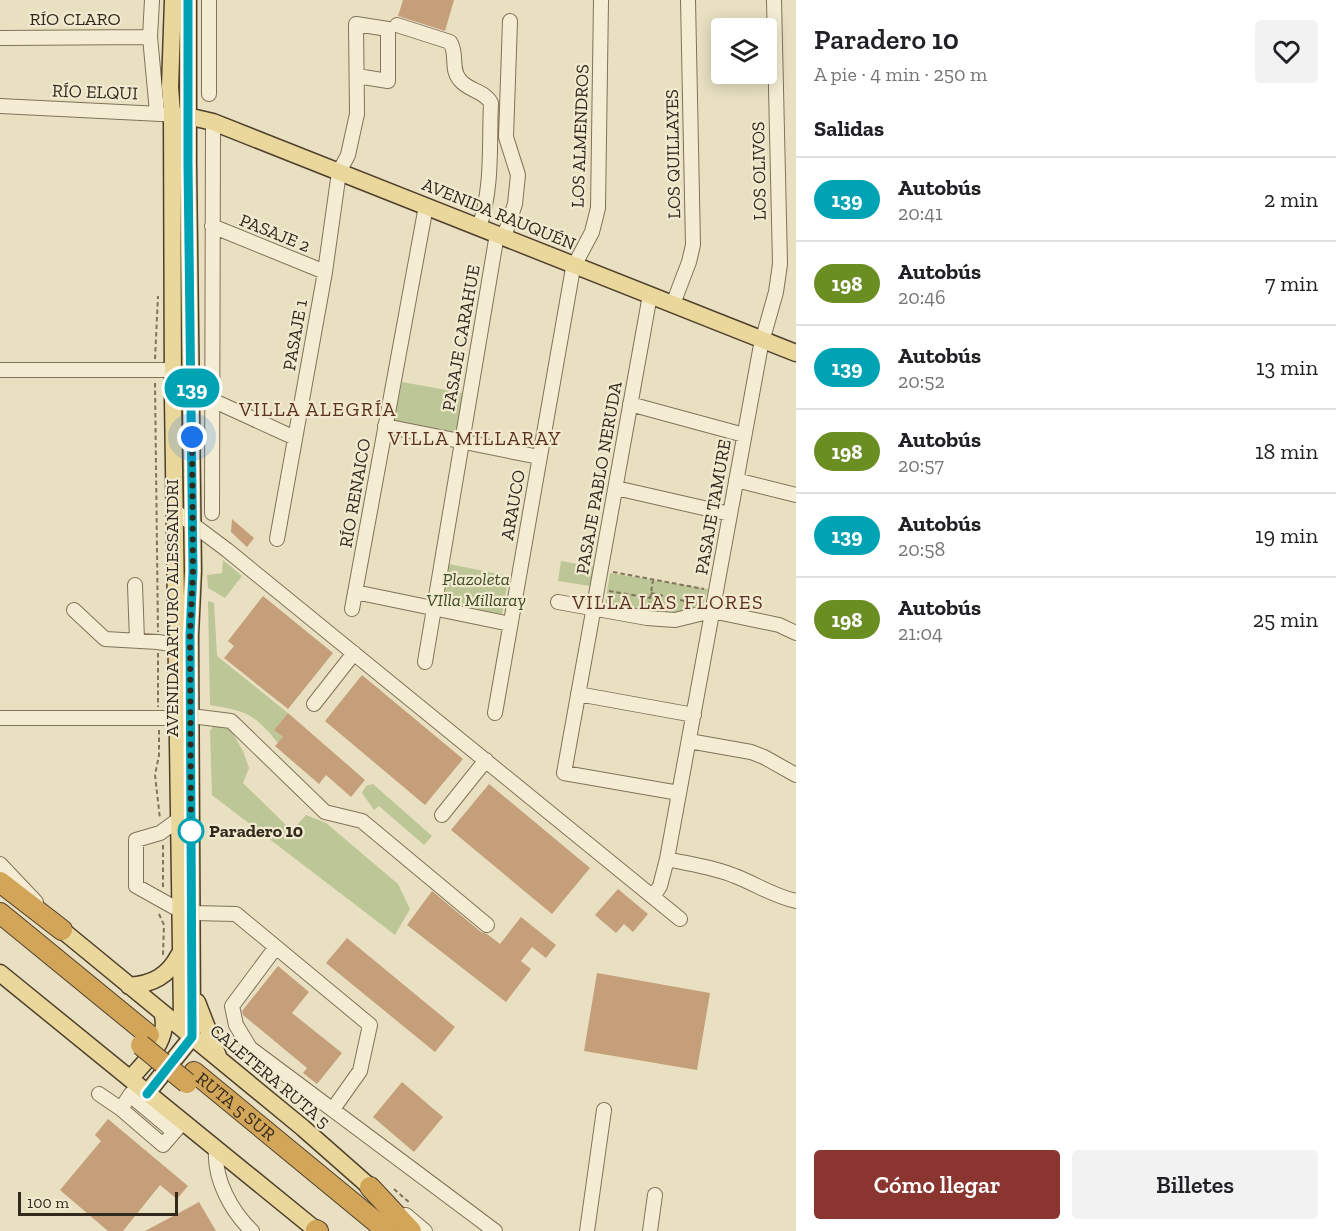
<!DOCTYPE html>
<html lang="es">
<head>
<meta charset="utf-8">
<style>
  :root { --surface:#fff; --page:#f2f2f2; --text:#202124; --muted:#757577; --line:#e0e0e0; --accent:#8b3530 }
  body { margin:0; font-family:"Zilla Slab",serif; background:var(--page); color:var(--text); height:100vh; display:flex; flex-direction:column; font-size:22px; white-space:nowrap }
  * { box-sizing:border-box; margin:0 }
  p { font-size:20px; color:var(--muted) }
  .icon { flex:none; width:33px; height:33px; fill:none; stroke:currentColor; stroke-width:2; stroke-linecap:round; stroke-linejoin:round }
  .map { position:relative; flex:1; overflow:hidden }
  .panel { display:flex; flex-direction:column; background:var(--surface); width:540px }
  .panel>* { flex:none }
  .badge { padding:0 12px; border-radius:20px; font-size:21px; line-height:39px }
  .controls { position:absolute; left:711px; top:18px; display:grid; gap:12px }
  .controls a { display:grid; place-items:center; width:66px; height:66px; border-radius:6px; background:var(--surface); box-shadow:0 3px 15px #0003; font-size:30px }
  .scale { position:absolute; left:18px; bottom:15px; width:160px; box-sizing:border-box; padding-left:6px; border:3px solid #32291d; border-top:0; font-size:16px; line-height:21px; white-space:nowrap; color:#32291d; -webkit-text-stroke:4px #f2ead0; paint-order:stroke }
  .you { position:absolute; width:30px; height:30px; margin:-15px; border:4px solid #fff; border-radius:50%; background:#1a73e8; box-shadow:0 0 0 9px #1a73e833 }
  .map>.badge { position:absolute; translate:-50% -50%; box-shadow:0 0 0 3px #fff }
  h2 { padding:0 18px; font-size:22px; line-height:54px }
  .round { display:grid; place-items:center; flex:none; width:63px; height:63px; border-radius:6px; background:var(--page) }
  .overview { display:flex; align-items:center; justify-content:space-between; height:102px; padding:0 18px }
  h1 { font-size:28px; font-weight:600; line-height:45px }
  .action { display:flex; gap:12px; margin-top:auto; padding:12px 18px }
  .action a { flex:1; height:69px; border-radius:6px; background:var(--accent); color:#fff; font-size:24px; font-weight:600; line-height:69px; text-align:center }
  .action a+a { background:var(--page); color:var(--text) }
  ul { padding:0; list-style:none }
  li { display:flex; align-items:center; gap:18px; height:84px; padding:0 18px; border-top:2px solid var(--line) }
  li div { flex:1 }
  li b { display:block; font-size:22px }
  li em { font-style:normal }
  li .badge { min-width:66px; font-weight:700; text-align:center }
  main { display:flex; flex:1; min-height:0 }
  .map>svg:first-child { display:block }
</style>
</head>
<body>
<main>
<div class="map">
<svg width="796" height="1231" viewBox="0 0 796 1231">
  <rect width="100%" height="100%" fill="#e9e0c1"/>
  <path fill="#bdc696" d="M 402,382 L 463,393 L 456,435 L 394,421 Z
    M 223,560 L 242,576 L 225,598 L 208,588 L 207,575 L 222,573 Z
    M 561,561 L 594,567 L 590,586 L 558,581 Z
    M 449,564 L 509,576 L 502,614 L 442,603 Z
    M 610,573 L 708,589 L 704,602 L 697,613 L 680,619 L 604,610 Z
    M 208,601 L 214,603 L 217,656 L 288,713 L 274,730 L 283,737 L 278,743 C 254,714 247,711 210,705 Z
    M 214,725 L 229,727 L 243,751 L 249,768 L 243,783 L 285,824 L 295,827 L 306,815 L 326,823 L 398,884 L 410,909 L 395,935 L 212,795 L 210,731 Z
    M 373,784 L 432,836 L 424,845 L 379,806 L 374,810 L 362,793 L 366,786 Z"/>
  <path fill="#c59e7a" d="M 403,0 L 454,0 L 445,31 L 398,16 Z
    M 232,519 L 254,538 L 247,547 L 231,532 Z
    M 263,596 L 333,653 L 288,709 L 224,658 L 234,646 L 228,641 Z
    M 362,675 L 463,759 L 425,805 L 325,721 Z
    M 288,713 L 365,780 L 351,797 L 326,775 L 319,784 L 275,746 L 283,737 L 274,730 Z
    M 489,784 L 590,868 L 552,914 L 451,830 Z
    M 618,889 L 648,914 L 633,932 L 624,924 L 616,933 L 595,915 Z
    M 432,891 L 481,932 L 487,934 L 500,944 L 521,917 L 556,945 L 546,958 L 532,947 L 521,961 L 531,969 L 506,1002 L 407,925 Z
    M 347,938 L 455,1027 L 435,1052 L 326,963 Z
    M 278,966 L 309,992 L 292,1013 L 342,1053 L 317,1084 L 303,1073 L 307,1068 L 243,1015 L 242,1011 Z
    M 597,973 L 710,993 L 697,1070 L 584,1051 Z
    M 402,1082 L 443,1117 L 414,1152 L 373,1117 Z
    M 108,1119 L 188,1186 L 177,1199 L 160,1185 L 123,1231 L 108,1231 L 60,1190 L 101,1141 L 95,1135 Z
    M 199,1202 L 216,1231 L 145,1231 L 177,1214 Z"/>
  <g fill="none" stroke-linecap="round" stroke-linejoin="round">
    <defs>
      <path id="minor" d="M 152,0 L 150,37 L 157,112
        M 209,0 L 209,94
        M 397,25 L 450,42 C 458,54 450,69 460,80 C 468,91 484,90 491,103 C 489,143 493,189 479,227
        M 0,38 L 150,37
        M 0,106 L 181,115
        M 212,226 L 325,272
        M 504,237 L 515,204 L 518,175 L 506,137 L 510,21
        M 650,295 L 564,773 L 679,793
        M 673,304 L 689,262 L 693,245 L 688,0
        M 0,370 L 173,370
        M 212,400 L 295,438
        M 630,404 L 744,435
        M 385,426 L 539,457
        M 736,480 L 796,495
        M 616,488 L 730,514
        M 175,511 L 227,550 L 680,919
        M 212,513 L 213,122
        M 277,539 L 325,272 L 339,172 L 348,155 L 357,114 L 356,24 L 388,29 L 388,81 L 357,76
        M 135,585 L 137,640
        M 355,592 L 510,624
        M 558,602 L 647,618 L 675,620 L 712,611 L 779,625 L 796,633
        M 352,609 L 426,206
        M 74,610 L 105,639 L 158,642 L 176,645
        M 425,662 L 497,234
        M 578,694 L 694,715
        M 314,704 L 354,653
        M 495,713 L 573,268 L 592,232 L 598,208 L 601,0
        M 191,716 L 231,721 L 325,812 L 362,821 L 487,925
        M 0,718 L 177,718
        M 689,741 L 751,752 L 764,757 L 796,775
        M 442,815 L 486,760
        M 178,820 L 160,833 L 136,840 L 136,886 L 179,910
        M 667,859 C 689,864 714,867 735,876 C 756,884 773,896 796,901
        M 0,864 L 36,902
        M 653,897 L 660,886 L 667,859 L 761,345 L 776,292 L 780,264 L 774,0
        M 192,913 L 236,914 L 370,1025 L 360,1071 L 333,1109
        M 276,947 L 232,1006 L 236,1025 L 250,1048 L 495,1231
        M 139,1086 L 130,1095 L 121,1109 L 163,1145 L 182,1123
        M 99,1094 L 121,1109
        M 130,1095 L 174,1132
        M 216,1150 C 214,1179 231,1211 252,1231
        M 406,1215 L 425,1231
        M 587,1231 L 604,1110
        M 650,1231 L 655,1195"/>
      <path id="major" d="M 173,0 L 170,87 L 172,113 L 173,399 L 182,1019
        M 187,116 L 213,122 L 796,353
        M 62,930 L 303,1128 L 370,1187
        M 0,973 L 316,1230
        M 129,986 C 153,984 168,976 179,955
        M 197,1002 L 218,1056
        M 130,1079 C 146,1060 171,1040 162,1012
        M 147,1093 L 192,1037 L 192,1018 L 190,635 L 193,571 L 188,163 L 188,0"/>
      <g id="highway">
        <path d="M 0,882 L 62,930"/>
        <path d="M 0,913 L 149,1035"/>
        <path id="s1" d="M 194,1072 L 387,1231"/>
        <path d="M 370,1187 L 411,1231"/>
        <path d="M 316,1230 L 318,1231"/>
      </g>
    </defs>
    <use href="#minor" stroke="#81725a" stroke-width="16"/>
    <use href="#major" stroke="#4f402e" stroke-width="19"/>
    <use href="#highway" stroke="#4f402e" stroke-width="22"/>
    <path stroke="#81725a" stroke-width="2" stroke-dasharray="4.5 3" stroke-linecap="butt" d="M 155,359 L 158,296
      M 155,383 L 158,632
      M 613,572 L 704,589
      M 609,591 L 650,598
      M 651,593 L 693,603
      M 649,606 L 653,580
      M 158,653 L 158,707
      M 159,730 L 159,755 L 155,775 L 160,819
      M 163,845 L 163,887
      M 159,914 L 164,925 L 163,955
      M 226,1036 L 238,1053
      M 256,1069 L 288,1097
      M 394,1189 L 410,1203"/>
    <use href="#minor" stroke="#f5edd3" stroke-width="14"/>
    <use href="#major" stroke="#ead79b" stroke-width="16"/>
    <use href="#highway" stroke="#d3a558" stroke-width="20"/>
    <defs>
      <path id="highway-bridge" d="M 141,1045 L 187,1083"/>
    </defs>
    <use href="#highway-bridge" stroke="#4f402e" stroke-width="22" stroke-linecap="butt"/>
    <use href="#highway-bridge" stroke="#d3a558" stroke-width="20"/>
  </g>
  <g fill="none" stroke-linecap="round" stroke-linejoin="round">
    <defs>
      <path id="line" d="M 147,1094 L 192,1037 L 192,1018 L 190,635 L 193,571 L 188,164 L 188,0"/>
    </defs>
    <use href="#line" stroke="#fff" stroke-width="14"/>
    <use href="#line" stroke="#00a3b4" stroke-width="9"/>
    <path stroke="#32291d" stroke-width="6" stroke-dasharray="0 10.8" d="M 191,831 L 190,635 L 193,571 L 192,437"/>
  </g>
  <circle fill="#fff" stroke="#00a3b4" stroke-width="3" cx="191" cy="831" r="12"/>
  <g text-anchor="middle" stroke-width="4.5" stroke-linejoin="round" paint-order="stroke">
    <g font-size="18" fill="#32291d" stroke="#f2ead0">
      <text x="75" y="25">RÍO CLARO</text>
      <text transform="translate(95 92) rotate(2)" y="6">RÍO ELQUI</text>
      <text transform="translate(580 136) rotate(-88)" y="6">LOS ALMENDROS</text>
      <text transform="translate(673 154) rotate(-91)" y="6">LOS QUILLAYES</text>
      <text transform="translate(759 171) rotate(-91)" y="6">LOS OLIVOS</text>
      <text transform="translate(499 214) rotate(22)" y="6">AVENIDA RAUQUÉN</text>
      <text transform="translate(275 233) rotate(22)" y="6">PASAJE 2</text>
      <text transform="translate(295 335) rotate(-80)" y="6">PASAJE 1</text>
      <text transform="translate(461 338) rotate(-80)" y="6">PASAJE CARAHUE</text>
      <text transform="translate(599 478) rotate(-80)" y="6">PASAJE PABLO NERUDA</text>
      <text transform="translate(355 493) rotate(-80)" y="6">RÍO RENAICO</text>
      <text transform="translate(513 505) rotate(-80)" y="6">ARAUCO</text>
      <text transform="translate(713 507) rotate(-80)" y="6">PASAJE TAMURE</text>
      <text transform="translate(172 608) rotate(-90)" y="6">AVENIDA ARTURO ALESSANDRI</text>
      <text transform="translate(270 1076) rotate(40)" y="6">CALETERA RUTA 5</text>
      <text dy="6" stroke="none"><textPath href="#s1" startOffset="54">RUTA 5 SUR</textPath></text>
    </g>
    <g font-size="18" font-style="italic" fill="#404d26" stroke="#f2ead0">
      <text x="476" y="585">Plazoleta<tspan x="476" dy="21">VIlla Millaray</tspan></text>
    </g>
    <g font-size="18" font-weight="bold" fill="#32291d" stroke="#f2ead0" text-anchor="start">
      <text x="209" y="837">Paradero 10</text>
    </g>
    <g font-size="20" letter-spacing="1.5" fill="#5b3120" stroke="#f2ead0">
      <text x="318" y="416">VILLA ALEGRÍA</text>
      <text x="475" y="445">VILLA MILLARAY</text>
      <text x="668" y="609">VILLA LAS FLORES</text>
    </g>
  </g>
</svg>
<div class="controls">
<a><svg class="icon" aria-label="layers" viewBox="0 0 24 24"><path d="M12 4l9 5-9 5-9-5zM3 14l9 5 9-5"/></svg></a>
</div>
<div class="scale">100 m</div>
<div class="you" style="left:192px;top:437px"></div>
<b class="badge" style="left:192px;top:388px;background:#00a3b4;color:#fff">139</b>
</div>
<section class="panel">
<div class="overview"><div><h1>Paradero 10</h1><p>A pie · 4 min · 250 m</p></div><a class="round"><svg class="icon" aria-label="heart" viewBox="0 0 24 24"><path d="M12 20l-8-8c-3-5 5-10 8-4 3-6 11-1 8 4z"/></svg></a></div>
<h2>Salidas</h2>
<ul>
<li><span class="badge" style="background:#00a3b4;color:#fff">139</span><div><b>Autobús</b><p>20:41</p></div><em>2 min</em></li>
<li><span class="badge" style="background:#6b8e23;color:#fff">198</span><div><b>Autobús</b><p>20:46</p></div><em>7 min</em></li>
<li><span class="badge" style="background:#00a3b4;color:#fff">139</span><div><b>Autobús</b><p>20:52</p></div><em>13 min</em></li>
<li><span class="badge" style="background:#6b8e23;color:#fff">198</span><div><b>Autobús</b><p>20:57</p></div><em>18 min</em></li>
<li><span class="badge" style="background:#00a3b4;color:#fff">139</span><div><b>Autobús</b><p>20:58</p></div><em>19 min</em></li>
<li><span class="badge" style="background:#6b8e23;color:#fff">198</span><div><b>Autobús</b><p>21:04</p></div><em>25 min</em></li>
</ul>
<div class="action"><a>Cómo llegar</a><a>Billetes</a></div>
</section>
</main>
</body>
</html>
